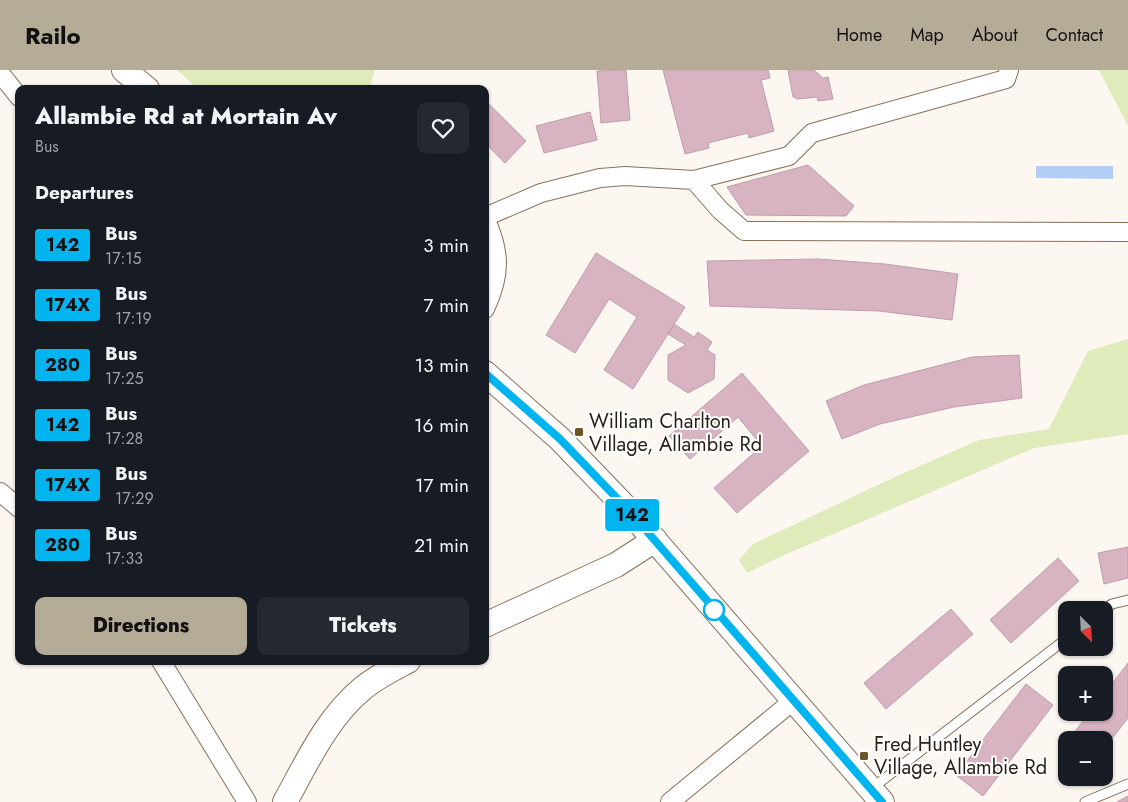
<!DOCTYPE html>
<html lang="en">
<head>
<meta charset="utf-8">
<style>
  :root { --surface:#171b24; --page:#242831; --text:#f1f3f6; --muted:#9ea1a6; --accent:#b5ac98 }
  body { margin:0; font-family:Jost,sans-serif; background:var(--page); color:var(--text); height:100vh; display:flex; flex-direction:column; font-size:19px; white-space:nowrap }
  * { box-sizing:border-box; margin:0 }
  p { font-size:16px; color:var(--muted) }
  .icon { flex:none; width:28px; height:28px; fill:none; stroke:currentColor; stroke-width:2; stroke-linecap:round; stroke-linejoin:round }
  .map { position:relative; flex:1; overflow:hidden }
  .drawer { position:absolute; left:15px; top:15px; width:474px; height:580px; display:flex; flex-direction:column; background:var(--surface); border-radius:10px; box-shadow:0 1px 4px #0004 }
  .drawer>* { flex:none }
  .badge { padding:0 10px; border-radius:4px; font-size:18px; line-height:32px }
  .needle { width:32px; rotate:156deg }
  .tools { position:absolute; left:1058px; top:531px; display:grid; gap:10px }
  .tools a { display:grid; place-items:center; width:55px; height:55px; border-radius:10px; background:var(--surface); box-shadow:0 1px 4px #0004; font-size:25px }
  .map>.badge { position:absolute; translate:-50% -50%; box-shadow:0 0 0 2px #fff }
  h2 { padding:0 20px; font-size:19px; line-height:45px }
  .round { display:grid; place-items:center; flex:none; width:52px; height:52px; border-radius:10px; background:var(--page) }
  .overview { display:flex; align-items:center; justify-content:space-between; height:85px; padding:0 20px }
  h1 { font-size:24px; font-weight:800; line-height:38px }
  .button { display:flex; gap:10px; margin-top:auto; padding:10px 20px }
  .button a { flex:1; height:58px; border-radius:10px; background:var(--accent); color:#111; font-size:20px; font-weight:800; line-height:58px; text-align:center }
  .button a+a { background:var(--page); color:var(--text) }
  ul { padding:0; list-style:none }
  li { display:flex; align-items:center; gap:15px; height:60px; padding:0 20px }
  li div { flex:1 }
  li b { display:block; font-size:19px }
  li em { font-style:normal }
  li .badge { min-width:55px; font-weight:700; text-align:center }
  header { display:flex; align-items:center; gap:30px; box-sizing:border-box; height:70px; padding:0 25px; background:var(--accent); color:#111 }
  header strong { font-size:24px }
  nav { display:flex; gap:28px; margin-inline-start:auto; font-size:18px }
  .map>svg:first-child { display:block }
</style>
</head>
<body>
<header>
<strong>Railo</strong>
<nav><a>Home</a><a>Map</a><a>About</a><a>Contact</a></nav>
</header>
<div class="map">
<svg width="1128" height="732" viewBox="0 0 1128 732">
  <rect width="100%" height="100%" fill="#fdf7f2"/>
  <path fill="#e0ebbb" d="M 177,0 L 375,0 L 369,19 L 198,19 Z
    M 1098,0 L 1128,0 L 1128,56 L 1100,2 Z
    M 1128,269 L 1128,364 L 1034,378 L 784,485 L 747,503 L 739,490 L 753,474 L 897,406 L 979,370 L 1049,359 L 1088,281 Z"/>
  <path fill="#b4cef5" d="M 1036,96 L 1113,96 L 1113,109 L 1036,108 Z"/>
  <path fill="#d8b3c1" stroke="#c09daa" d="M 626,0 L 630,50 L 601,53 L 597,1 Z
    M 663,0 L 768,0 L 770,8 L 761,10 L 774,61 L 749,68 L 748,63 L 708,73 L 709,78 L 685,84 Z
    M 788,0 L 814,0 L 823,8 L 828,7 L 833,29 L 818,31 L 817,27 L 798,29 L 793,27 Z
    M 489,34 L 526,71 L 505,93 L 485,73 L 485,38 Z
    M 590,42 L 597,70 L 544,83 L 536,56 Z
    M 808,95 L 854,136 L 846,146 L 746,145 L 727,117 Z
    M 596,183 L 685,237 L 633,319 L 604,300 L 637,247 L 609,229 L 575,283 L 546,265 Z
    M 818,189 L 885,194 L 958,204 L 952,250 L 879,241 L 710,236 L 707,191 Z
    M 674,254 L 694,267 L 698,262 L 712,272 L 707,280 L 715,285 L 714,309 L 688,323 L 668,310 L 668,285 L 686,275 L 668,264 Z
    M 1019,285 L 1022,328 L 954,337 L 880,354 L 842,369 L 826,331 L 864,315 L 972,287 Z
    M 742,303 L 809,381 L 737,443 L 714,418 L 762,376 L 738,347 L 690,389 L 669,366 Z
    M 1128,477 L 1128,508 L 1104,514 L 1098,483 Z
    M 1058,488 L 1079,511 L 1011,573 L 990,550 Z
    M 951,539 L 973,564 L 886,639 L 864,613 Z
    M 1128,593 L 1128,648 L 1104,679 L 1104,670 L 1080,670 L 1073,664 L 1090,642 L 1104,642 L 1104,624 Z
    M 1026,614 L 1053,635 L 983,726 L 956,705 Z
    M 1128,726 L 1128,732 L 1117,732 Z"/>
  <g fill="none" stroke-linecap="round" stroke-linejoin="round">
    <defs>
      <path id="lane" d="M 1104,540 L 1112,534 L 1128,530
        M 871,719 L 1066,569
        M 1085,732 L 1128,714"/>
      <path id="street" d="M 0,3 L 19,27
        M 694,110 L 720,140 L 744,161 L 747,161 L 1128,162
        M 485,147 L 541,123 L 600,108 L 625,106 L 694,110 L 789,86 L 812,63 L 1006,9 L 1009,0
        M 485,148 C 501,182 501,205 485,239
        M 0,422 L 19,438
        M 161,591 L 247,732
        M 670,732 L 793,631"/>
      <path id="secondary" d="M 124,0 L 147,19
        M 485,303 L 560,369 L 631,443 L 882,732
        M 485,555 L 616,495 L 655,470
        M 285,732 C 307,692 327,648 362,619 C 376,607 393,599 408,591"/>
    </defs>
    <use href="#lane" stroke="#89705a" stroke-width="11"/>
    <use href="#street" stroke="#89705a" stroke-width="20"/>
    <use href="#secondary" stroke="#89705a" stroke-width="26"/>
    <use href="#lane" stroke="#fff" stroke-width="9"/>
    <use href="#street" stroke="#fff" stroke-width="18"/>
    <use href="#secondary" stroke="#fff" stroke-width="24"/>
  </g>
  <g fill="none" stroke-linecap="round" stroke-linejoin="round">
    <defs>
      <path id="line" d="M 485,303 L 560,369 L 631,443 L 882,732"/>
    </defs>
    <use href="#line" stroke="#fff" stroke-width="11"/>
    <use href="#line" stroke="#00b5ef" stroke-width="8"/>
  </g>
  <g fill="#6c5525" stroke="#fff" stroke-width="2">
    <rect x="574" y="357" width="10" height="10" rx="2.5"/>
    <rect x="859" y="681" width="10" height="10" rx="2.5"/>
  </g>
  <circle fill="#fff" stroke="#00b5ef" stroke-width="2.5" cx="714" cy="540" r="10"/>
  <g text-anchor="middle" stroke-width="4" stroke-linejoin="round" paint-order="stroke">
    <g font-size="20" fill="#281e15" stroke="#fff" text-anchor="start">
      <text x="589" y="358">William Charlton<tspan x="589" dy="23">Village, Allambie Rd</tspan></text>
      <text x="874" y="681">Fred Huntley<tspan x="874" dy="23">Village, Allambie Rd</tspan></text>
    </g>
  </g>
</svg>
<div class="tools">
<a><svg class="needle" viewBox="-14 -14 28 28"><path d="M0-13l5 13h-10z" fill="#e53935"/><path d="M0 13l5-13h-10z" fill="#9ea1a6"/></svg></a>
<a>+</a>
<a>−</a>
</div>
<b class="badge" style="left:632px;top:445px;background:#00b5ef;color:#111">142</b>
<section class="drawer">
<div class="overview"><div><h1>Allambie Rd at Mortain Av</h1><p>Bus</p></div><a class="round"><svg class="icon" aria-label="heart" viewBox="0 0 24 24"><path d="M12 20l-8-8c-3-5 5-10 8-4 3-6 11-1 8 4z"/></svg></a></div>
<h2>Departures</h2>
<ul>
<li><span class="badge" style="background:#00b5ef;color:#111">142</span><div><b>Bus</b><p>17:15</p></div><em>3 min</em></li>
<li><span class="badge" style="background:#00b5ef;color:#111">174X</span><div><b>Bus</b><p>17:19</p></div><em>7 min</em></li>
<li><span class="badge" style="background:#00b5ef;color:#111">280</span><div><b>Bus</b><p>17:25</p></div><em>13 min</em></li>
<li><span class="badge" style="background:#00b5ef;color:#111">142</span><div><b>Bus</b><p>17:28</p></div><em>16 min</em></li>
<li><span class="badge" style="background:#00b5ef;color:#111">174X</span><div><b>Bus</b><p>17:29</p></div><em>17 min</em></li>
<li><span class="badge" style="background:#00b5ef;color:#111">280</span><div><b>Bus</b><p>17:33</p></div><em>21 min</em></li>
</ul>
<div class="button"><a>Directions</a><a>Tickets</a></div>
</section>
</div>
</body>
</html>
